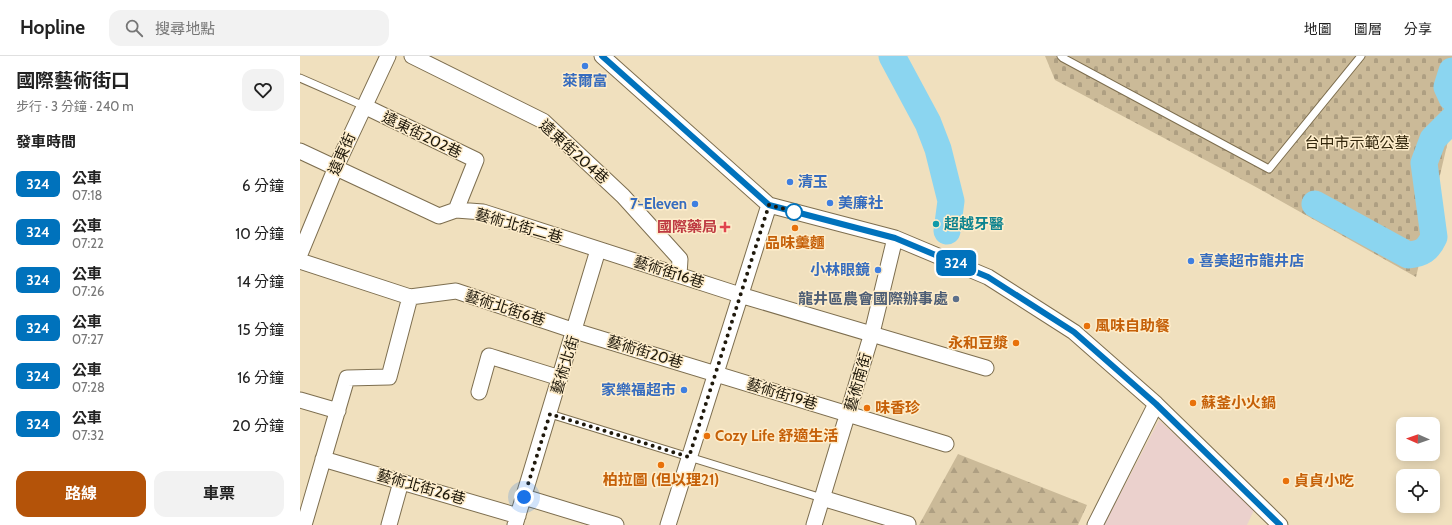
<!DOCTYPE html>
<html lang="zh-TW">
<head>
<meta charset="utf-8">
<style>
  :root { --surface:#fff; --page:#f2f2f2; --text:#222; --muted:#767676; --line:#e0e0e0; --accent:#b45309 }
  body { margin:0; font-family:Cabin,"Noto Sans TC",sans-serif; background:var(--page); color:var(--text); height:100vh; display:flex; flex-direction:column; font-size:15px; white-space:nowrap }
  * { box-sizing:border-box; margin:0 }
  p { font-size:13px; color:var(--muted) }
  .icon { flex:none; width:22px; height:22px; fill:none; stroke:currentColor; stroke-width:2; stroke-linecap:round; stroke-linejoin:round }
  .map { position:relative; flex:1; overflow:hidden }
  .side { display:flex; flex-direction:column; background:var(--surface); width:300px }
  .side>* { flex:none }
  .badge { padding:0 8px; border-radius:6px; font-size:14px; line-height:26px }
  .needle { width:26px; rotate:272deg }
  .tools { position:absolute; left:1096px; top:361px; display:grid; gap:8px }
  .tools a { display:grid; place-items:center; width:44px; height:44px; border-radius:8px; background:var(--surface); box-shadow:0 2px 10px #0003; font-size:20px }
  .you { position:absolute; width:20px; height:20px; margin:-10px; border:3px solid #fff; border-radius:50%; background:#1a73e8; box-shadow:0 0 0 6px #1a73e833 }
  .map>.badge { position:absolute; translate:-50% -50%; box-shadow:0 0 0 2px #fff }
  h2 { padding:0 16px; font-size:15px; line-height:36px }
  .round { display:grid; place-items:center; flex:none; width:42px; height:42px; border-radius:12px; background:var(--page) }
  .overview { display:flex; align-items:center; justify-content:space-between; height:68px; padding:0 16px }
  h1 { font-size:19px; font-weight:700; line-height:30px }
  .primary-button { display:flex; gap:8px; margin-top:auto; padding:8px 16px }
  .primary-button a { flex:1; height:46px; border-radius:12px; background:var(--accent); color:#fff; font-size:16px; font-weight:700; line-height:46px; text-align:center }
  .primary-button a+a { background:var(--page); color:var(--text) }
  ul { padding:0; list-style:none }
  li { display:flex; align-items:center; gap:12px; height:48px; padding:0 16px }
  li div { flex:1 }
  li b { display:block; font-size:15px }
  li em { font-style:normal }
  li .badge { min-width:44px; font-weight:700; text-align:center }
  header { display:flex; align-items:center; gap:24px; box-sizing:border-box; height:56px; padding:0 20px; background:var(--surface); border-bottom:1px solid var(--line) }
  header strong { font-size:19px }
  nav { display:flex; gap:22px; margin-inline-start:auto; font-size:14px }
  .search { width:280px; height:36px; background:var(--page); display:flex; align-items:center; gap:10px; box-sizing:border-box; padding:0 14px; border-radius:12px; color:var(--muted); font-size:15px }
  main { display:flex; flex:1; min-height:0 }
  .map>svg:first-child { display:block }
</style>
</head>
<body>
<header>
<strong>Hopline</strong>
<div class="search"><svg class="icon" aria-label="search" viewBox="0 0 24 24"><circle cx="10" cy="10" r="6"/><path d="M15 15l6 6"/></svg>搜尋地點</div>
<nav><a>地圖</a><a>圖層</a><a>分享</a></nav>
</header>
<main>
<section class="side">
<div class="overview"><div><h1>國際藝術街口</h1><p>步行 · 3 分鐘 · 240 m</p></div><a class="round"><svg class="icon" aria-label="heart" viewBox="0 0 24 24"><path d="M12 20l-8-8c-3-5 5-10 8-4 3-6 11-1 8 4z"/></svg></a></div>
<h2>發車時間</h2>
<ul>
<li><span class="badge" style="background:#0072bc;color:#fff">324</span><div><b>公車</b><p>07:18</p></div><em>6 分鐘</em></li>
<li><span class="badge" style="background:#0072bc;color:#fff">324</span><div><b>公車</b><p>07:22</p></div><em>10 分鐘</em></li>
<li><span class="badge" style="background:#0072bc;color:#fff">324</span><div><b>公車</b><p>07:26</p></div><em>14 分鐘</em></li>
<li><span class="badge" style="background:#0072bc;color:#fff">324</span><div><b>公車</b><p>07:27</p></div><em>15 分鐘</em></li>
<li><span class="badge" style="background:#0072bc;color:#fff">324</span><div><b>公車</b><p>07:28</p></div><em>16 分鐘</em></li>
<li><span class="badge" style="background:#0072bc;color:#fff">324</span><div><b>公車</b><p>07:32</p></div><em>20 分鐘</em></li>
</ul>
<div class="primary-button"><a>路線</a><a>車票</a></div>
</section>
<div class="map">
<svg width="1152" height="469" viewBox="0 0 1152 469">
  <defs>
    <pattern id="forest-firs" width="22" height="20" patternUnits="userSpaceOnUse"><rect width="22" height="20" fill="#cbba98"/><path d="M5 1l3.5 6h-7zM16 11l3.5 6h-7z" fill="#ae9f82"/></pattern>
    <pattern id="cemetery-stones" width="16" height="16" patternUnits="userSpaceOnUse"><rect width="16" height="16" fill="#cbba98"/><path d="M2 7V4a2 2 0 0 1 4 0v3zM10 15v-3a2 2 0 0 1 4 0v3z" fill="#ae9f82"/></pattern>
  </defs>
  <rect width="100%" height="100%" fill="#f0e0be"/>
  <path fill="#ebd1cd" d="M 859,364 L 955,452 L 947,469 L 804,469 Z"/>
  <path fill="url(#forest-firs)" d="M 658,398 L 787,449 L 778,469 L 619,469 Z"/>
  <path fill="url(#cemetery-stones)" d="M 745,0 L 1152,0 L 1152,68 L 1116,221 L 954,130 L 755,24 Z"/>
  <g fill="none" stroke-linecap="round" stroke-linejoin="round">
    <path stroke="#8bd5f0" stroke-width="27" d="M 592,0 L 628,67 L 638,93 L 651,145 L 647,175
      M 1152,15 L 1147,31 L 1152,42
      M 1015,148 L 1108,199 C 1122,198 1128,194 1134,181 L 1124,107 L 1133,83 L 1152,64"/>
    <defs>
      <path id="lane" d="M 761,0 L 763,2 L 969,113 L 1061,0
        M 0,22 L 64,50
        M 250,358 L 522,442"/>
      <path id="street" d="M 112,0 L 243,65 L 323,140 L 380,203 L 379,219
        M 302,0 L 469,149 L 595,182 L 688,221 L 774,276 L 856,348 L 980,469
        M 64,50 L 176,104 L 156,154
        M 0,95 L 139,160 L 156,154 L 183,156 L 440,239 L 686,312
        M 0,198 L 36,111 L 88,0
        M 0,205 L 110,241 L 156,235 L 275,275 L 646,388
        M 179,336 L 189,300 L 260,322
        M 0,344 L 38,355
        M 23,403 L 218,460
        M 224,441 L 316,469
        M 522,442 L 608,468
        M 4,469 L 47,322 L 89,321 L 110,241
        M 89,469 L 101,426
        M 215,469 L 298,194
        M 368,469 L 469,149
        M 514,469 L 572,277 L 595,182
        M 795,469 L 856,348"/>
    </defs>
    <use href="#lane" stroke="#7d6e4f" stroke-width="9"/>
    <use href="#street" stroke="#7d6e4f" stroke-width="17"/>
    <use href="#lane" stroke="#fff" stroke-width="7"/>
    <use href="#street" stroke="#fff" stroke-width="15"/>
  </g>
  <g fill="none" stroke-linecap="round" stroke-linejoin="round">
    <defs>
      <path id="line" d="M 302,0 L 469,149 L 595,182 L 688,221 L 774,276 L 856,348 L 980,469"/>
    </defs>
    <use href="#line" stroke="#fff" stroke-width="9"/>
    <use href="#line" stroke="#0072bc" stroke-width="6"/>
    <path stroke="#1f190c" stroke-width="4" stroke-dasharray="0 7.2" d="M 224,441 L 250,358 L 389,401 L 469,149 L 497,156 L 494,156"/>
  </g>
  <g fill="#3f7fe0" stroke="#feedcb" stroke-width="1.5">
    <circle cx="285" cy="10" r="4"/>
    <circle cx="490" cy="126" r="4"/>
    <circle cx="530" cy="147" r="4"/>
    <circle cx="395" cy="148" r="4"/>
    <circle cx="891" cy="205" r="4"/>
    <circle cx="578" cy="214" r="4"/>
    <circle cx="384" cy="334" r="4"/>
  </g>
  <circle fill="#fff" stroke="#0072bc" stroke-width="2" cx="494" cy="156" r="8"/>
  <circle fill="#0f9aa8" stroke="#feedcb" stroke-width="1.5" cx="636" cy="168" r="4"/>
  <path fill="#e0444e" stroke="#feedcb" stroke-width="1.5" d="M423 165h4v4h4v4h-4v4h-4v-4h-4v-4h4z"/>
  <g fill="#e8710a" stroke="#feedcb" stroke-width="1.5">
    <circle cx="495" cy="172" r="4"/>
    <circle cx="787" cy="270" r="4"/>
    <circle cx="716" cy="287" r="4"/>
    <circle cx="893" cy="347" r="4"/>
    <circle cx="567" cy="352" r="4"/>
    <circle cx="407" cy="380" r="4"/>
    <circle cx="361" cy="409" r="4"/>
    <circle cx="986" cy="425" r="4"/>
  </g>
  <circle fill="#5c6f8a" stroke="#feedcb" stroke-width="1.5" cx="656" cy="243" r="4"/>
  <g text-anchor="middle" stroke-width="3" stroke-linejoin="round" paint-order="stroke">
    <g font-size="15" font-weight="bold" fill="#366cbe" stroke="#feedcb" text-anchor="start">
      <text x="285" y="30" text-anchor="middle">萊爾富</text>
      <text x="498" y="131">清玉</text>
      <text x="538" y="152">美廉社</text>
      <text x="387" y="153" text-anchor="end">7-Eleven</text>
      <text x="899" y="210">喜美超市龍井店</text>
      <text x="570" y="219" text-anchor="end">小林眼鏡</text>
      <text x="376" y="339" text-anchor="end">家樂福超市</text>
    </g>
    <g font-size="15" fill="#1f190c" stroke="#feedcb">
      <text transform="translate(122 79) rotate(26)" y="5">遠東街202巷</text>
      <text transform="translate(274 96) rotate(42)" y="5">遠東街204巷</text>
      <text transform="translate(42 98) rotate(-66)" y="5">遠東街</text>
      <text transform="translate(219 170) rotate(16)" y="5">藝術北街二巷</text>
      <text transform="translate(369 216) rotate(18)" y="5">藝術街16巷</text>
      <text transform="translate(205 252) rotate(18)" y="5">藝術北街6巷</text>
      <text transform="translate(345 296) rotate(17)" y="5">藝術街20巷</text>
      <text transform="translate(265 309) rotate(-73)" y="5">藝術北街</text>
      <text transform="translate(558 326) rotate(-74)" y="5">藝術南街</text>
      <text transform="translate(482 338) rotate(17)" y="5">藝術街19巷</text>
      <text transform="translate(121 431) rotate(16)" y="5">藝術北街26巷</text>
    </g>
    <g font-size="15" fill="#33270c" stroke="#feedcb">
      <text x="1057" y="92">台中市示範公墓</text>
    </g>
    <g font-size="15" font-weight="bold" fill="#0d838f" stroke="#feedcb" text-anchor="start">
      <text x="644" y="173">超越牙醫</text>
    </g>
    <g font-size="15" font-weight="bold" fill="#be3a42" stroke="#feedcb" text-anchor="end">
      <text x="417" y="176">國際藥局</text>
    </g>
    <g font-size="15" font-weight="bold" fill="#c56008" stroke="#feedcb" text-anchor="start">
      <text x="495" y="192" text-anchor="middle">品味羹麵</text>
      <text x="795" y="275">風味自助餐</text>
      <text x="708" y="292" text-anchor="end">永和豆漿</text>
      <text x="901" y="352">蘇釜小火鍋</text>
      <text x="575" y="357">味香珍</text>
      <text x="415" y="385">Cozy Life 舒適生活</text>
      <text x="361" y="429" text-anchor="middle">柏拉圖 (但以理21)</text>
      <text x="994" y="430">貞貞小吃</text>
    </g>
    <g font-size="15" font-weight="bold" fill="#4e5e75" stroke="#feedcb" text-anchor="end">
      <text x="648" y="248">龍井區農會國際辦事處</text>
    </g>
  </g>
</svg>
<div class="tools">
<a><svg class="needle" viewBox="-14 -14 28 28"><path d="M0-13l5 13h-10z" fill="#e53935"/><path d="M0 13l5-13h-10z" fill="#767676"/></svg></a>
<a><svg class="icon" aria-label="locate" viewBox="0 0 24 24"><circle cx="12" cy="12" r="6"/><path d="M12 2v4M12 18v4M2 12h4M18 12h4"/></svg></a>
</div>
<div class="you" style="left:224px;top:441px"></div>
<b class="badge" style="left:656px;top:207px;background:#0072bc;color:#fff">324</b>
</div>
</main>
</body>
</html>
